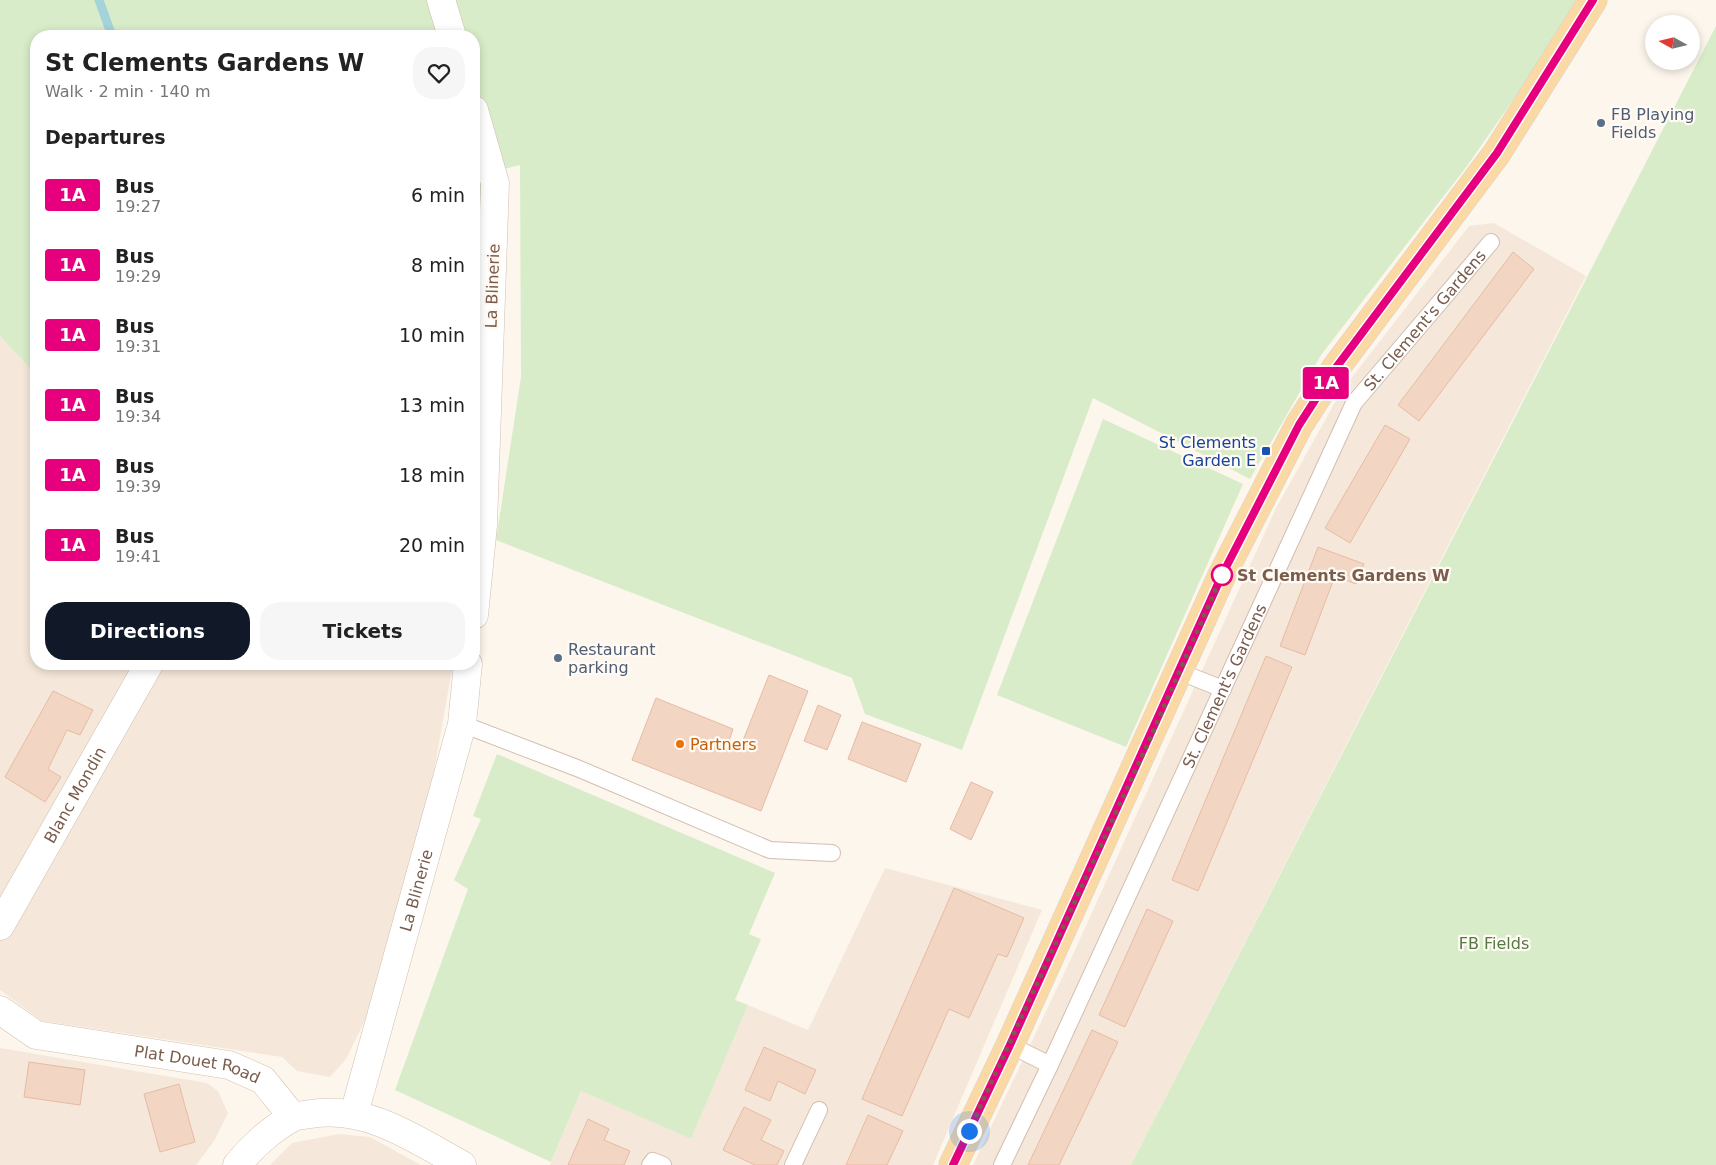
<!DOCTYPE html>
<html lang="en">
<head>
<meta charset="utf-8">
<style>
  :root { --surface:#fff; --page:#f6f6f6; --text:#222; --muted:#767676; --accent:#111827 }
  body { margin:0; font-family:"DejaVu Sans",sans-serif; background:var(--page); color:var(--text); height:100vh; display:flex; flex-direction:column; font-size:19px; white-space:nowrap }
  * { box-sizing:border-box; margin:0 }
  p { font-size:16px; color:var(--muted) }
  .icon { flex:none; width:28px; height:28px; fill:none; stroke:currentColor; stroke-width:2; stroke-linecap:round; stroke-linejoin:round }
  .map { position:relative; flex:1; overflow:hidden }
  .details { position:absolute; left:30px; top:30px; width:450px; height:640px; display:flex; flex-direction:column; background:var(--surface); border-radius:20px; box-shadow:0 2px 8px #0003 }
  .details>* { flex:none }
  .badge { padding:0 10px; border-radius:4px; font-size:18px; line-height:32px }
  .needle { width:32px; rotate:278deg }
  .buttons { position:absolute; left:1645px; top:15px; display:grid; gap:10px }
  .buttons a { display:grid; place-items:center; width:55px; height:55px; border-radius:50%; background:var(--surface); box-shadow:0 2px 8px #0003; font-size:25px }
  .you { position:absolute; width:25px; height:25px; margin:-12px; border:4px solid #fff; border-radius:50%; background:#1a73e8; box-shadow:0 0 0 8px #1a73e833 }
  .map>.badge { position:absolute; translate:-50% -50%; box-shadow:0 0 0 2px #fff }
  h2 { padding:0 15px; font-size:19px; line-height:45px }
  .round { display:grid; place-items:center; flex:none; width:52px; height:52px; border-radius:20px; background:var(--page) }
  .summary { display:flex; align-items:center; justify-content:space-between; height:85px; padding:0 15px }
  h1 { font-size:24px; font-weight:700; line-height:38px }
  .button { display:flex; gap:10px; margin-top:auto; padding:10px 15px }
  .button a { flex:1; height:58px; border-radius:20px; background:var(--accent); color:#fff; font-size:20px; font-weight:700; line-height:58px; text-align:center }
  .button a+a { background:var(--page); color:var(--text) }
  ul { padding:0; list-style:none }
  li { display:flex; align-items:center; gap:15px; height:70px; padding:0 15px }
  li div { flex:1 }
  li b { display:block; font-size:19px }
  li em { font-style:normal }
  li .badge { min-width:55px; font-weight:700; text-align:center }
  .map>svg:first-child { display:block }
</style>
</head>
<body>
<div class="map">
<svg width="1716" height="1165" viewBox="0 0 1716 1165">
  <rect width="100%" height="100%" fill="#fdf6ec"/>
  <path fill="#f5e8da" d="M 1494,223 L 1586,276 L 1131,1165 L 973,1165 L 1069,963 L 1276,508 L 1342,390 L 1469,226 Z
    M 0,336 L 36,375 L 36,664 L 453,664 L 425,822 L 371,1008 L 346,1059 L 330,1077 L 297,1071 L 282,1057 L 42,1021 L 0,990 Z
    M 885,868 L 1042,910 L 933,1165 L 550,1165 L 581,1091 L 691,1139 L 748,1005 L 808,1030 Z
    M 0,1048 L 207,1083 L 218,1091 L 228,1113 L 214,1141 L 196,1165 L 0,1165 Z
    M 339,1134 L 370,1137 L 421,1165 L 270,1165 L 292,1143 Z"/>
  <path fill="#d8ecc9" d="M 0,0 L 1577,0 L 1522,87 L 1467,166 L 1321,355 L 1250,479 L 1093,398 L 962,750 L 865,714 L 852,678 L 496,540 L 521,377 L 520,165 L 483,174 L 482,243 L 474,377 L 474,36 L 36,36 L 36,375 L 0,336 Z
    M 1716,26 L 1716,1165 L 1131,1165 Z
    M 1103,419 L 1243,484 L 1126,747 L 997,695 Z
    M 497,754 L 775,873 L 749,934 L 761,939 L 735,1000 L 748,1005 L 691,1139 L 581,1091 L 551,1162 L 395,1090 L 468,889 L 454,880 L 481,819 L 473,816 Z"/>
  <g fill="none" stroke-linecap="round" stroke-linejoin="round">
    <path stroke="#a5d3da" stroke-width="9" d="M 99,0 L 112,36"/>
  </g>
  <path fill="#f3d5c3" stroke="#e6bba3" d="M 1513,252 L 1534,269 L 1419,421 L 1398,405 Z
    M 1385,425 L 1410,439 L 1350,543 L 1325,528 Z
    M 1318,547 L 1364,564 L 1356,584 L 1335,576 L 1305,655 L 1280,646 Z
    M 1266,656 L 1292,667 L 1198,891 L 1172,880 Z
    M 769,675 L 808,691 L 761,811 L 632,760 L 656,698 L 733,729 L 728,744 L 740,748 Z
    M 53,691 L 93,710 L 80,735 L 67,730 L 48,769 L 61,777 L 45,802 L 5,777 Z
    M 818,705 L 841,715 L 827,750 L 804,741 Z
    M 862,722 L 921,744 L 906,782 L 848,759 Z
    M 971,782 L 993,792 L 971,840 L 950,829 Z
    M 954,888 L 1024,918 L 1007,957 L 998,954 L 969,1018 L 949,1009 L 902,1116 L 862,1099 Z
    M 1147,909 L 1173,921 L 1125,1027 L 1099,1015 Z
    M 1092,1030 L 1118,1042 L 1059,1165 L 1028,1165 Z
    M 764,1047 L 816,1070 L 805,1094 L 778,1081 L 770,1101 L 745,1090 Z
    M 29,1062 L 85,1070 L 80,1105 L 24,1097 Z
    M 179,1084 L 195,1142 L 160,1152 L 144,1094 Z
    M 744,1107 L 771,1120 L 761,1140 L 784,1151 L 777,1165 L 755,1165 L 723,1150 Z
    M 868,1115 L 903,1131 L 887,1165 L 846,1165 Z
    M 588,1119 L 609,1129 L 604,1140 L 630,1151 L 624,1165 L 568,1165 Z"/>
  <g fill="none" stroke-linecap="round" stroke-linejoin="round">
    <defs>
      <g id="lane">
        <path d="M 1180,672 L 1223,689"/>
        <path d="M 462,724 L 577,768 L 770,850 L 832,853"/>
        <path id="s1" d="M 1010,1045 L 1050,1065 L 1354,403 L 1491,242"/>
        <path d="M 650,1165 L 653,1161 L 663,1165"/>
        <path d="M 793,1165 L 819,1110"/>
        <path d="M 1002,1165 L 1050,1065"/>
      </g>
      <g id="street">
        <path d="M 441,0 L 452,36"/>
        <path d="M 474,110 L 495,183 L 483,525 L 474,615"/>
        <path id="s2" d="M 0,926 L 149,664"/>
        <path id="s3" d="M 354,1114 L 462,724 L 468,664"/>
      </g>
      <g id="secondary">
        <path id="s4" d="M 0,1010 L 36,1035 L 229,1065 L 263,1080 L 293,1117"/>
        <path d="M 237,1165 C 251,1148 272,1128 292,1118 C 297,1115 305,1115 311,1114 C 367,1105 415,1139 462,1165"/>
      </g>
      <path id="primary" d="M 953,1165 L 1010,1045 L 1222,575 L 1299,425 L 1335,369 L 1497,153 L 1593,0"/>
    </defs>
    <use href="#lane" stroke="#d1beb0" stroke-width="18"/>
    <use href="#street" stroke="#d1beb0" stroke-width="29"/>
    <use href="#secondary" stroke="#d6c0b0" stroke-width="29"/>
    <use href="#primary" stroke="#dad1cd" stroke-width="29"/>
    <use href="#lane" stroke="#fff" stroke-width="16"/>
    <use href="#street" stroke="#fff" stroke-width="28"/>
    <use href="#secondary" stroke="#fff" stroke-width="28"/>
    <use href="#primary" stroke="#fbd9a5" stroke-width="28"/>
  </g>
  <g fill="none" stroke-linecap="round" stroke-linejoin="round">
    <defs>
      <path id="line" d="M 953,1165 L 1010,1045 L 1222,575 L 1299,425 L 1335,369 L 1497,153 L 1593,0"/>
    </defs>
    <use href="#line" stroke="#fff" stroke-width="11"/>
    <use href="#line" stroke="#e6007e" stroke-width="8"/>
    <path stroke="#7a5c4d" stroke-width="5" stroke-dasharray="0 9" d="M 969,1131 L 1148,743 L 1222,575"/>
  </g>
  <g fill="#5c6f8a" stroke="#fffaf3" stroke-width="2">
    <circle cx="1601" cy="123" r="5"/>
    <circle cx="558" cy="658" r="5"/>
  </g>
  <rect fill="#1a4fb4" stroke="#fffaf3" stroke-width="2" x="1261" y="446" width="10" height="10" rx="2.5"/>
  <circle fill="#fff" stroke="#e6007e" stroke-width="2.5" cx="1222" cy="575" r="10"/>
  <circle fill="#e8710a" stroke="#fffaf3" stroke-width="2" cx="680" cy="744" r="5"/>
  <g text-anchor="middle" stroke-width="4.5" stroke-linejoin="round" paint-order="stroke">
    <g font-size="16" fill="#4e5e75" stroke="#fffaf3" text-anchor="start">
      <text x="1611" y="120">FB Playing<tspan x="1611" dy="18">Fields</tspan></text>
      <text x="568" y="655">Restaurant<tspan x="568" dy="18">parking</tspan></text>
    </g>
    <g font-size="16" fill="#7a5c4d" stroke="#fffaf3">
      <text transform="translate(492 286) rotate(-88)" y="6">La Blinerie</text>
      <text dy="6" stroke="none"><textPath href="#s1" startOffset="882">St. Clement's Gardens</textPath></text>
      <text dy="6" stroke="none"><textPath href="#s1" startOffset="462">St. Clement's Gardens</textPath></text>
      <text dy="6" stroke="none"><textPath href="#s2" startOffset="151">Blanc Mondin</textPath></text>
      <text dy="6" stroke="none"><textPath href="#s3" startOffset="232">La Blinerie</textPath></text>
      <text dy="6" stroke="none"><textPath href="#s4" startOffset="208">Plat Douet Road</textPath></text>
    </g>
    <g font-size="16" fill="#164399" stroke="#fffaf3" text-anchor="end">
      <text x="1256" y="448">St Clements<tspan x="1256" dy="18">Garden E</tspan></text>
    </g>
    <g font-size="16" font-weight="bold" fill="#7a5c4d" stroke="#fffaf3" text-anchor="start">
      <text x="1237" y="581">St Clements Gardens W</text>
    </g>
    <g font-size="16" fill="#c56008" stroke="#fffaf3" text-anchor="start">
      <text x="690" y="750">Partners</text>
    </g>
    <g font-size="16" fill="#537a41" stroke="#fffaf3">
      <text x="1494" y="949">FB Fields</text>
    </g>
  </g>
</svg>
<div class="buttons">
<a><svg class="needle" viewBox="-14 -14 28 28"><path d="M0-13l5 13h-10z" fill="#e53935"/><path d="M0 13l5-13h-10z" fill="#767676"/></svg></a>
</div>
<div class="you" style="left:969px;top:1131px"></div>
<b class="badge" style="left:1326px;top:383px;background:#e6007e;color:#fff">1A</b>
<section class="details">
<div class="summary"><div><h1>St Clements Gardens W</h1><p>Walk · 2 min · 140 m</p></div><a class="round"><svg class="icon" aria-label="heart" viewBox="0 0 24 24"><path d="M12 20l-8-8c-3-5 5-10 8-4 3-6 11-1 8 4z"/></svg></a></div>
<h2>Departures</h2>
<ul>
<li><span class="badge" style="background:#e6007e;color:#fff">1A</span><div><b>Bus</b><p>19:27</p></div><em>6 min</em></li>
<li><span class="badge" style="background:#e6007e;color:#fff">1A</span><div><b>Bus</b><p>19:29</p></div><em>8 min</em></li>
<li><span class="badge" style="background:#e6007e;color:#fff">1A</span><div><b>Bus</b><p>19:31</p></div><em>10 min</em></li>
<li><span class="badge" style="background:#e6007e;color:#fff">1A</span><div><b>Bus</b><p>19:34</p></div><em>13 min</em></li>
<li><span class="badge" style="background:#e6007e;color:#fff">1A</span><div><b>Bus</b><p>19:39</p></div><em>18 min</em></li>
<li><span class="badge" style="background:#e6007e;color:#fff">1A</span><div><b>Bus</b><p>19:41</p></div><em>20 min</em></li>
</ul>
<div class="button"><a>Directions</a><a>Tickets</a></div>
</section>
</div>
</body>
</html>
